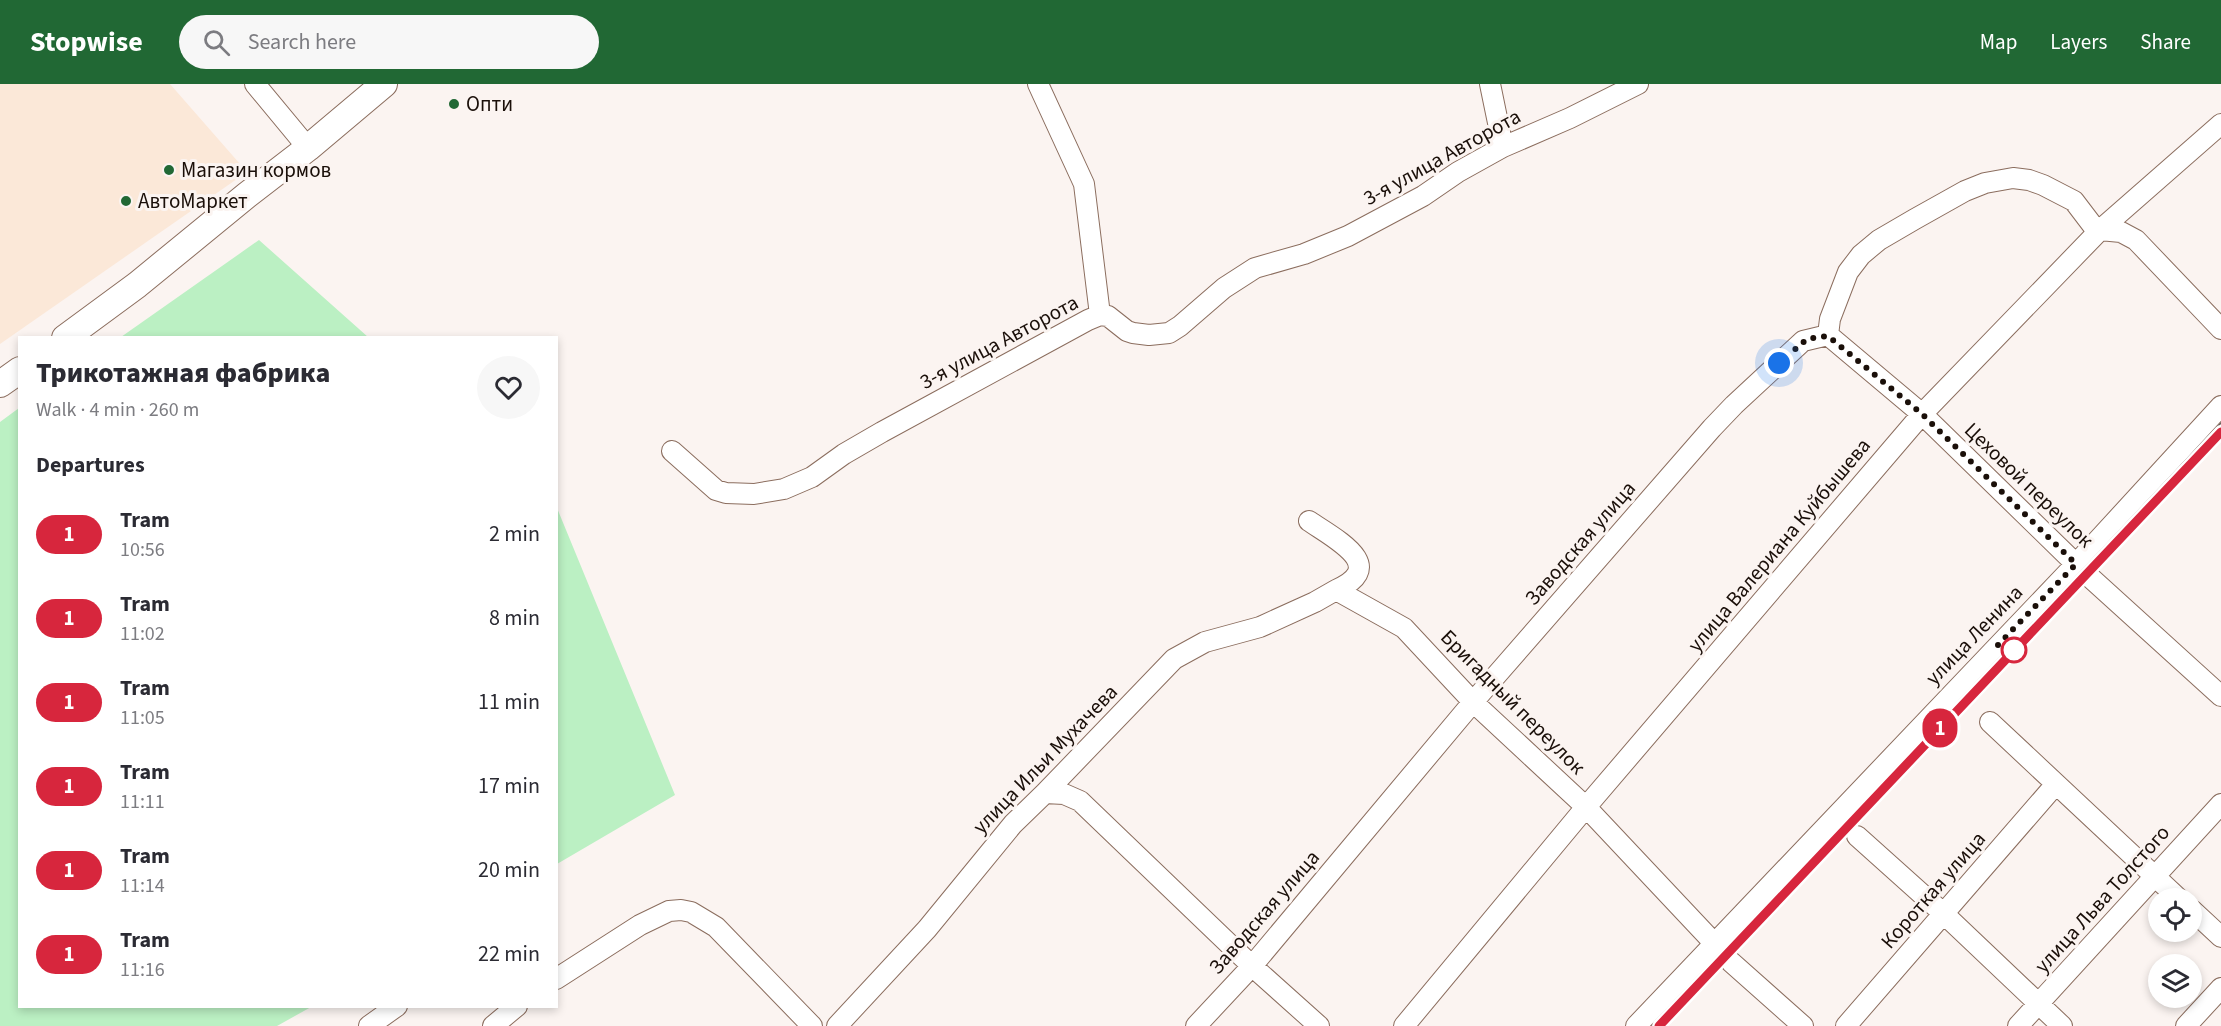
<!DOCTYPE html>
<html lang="en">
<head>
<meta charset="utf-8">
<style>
  :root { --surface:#fff; --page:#f7f7f7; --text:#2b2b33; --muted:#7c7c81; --accent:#216834 }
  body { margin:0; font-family:"Source Sans 3",sans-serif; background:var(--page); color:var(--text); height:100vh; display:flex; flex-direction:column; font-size:22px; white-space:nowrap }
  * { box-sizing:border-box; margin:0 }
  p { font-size:20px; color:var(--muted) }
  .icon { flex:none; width:33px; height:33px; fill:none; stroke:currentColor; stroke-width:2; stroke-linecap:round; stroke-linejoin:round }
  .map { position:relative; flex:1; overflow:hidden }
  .panel { position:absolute; left:18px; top:252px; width:540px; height:672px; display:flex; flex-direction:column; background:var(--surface); border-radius:0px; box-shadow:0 3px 9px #0003 }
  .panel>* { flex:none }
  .badge { padding:0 12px; border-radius:20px; font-size:21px; line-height:39px }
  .fabs { position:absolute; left:2148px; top:804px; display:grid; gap:12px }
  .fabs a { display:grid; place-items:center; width:54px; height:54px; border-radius:50%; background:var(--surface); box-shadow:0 3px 9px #0003; font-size:30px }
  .you { position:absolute; width:30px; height:30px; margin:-15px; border:4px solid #fff; border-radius:50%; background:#1a73e8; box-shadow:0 0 0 9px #1a73e833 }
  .map>.badge { position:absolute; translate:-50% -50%; box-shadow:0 0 0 3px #fff }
  h2 { padding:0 18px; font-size:22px; line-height:54px }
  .round { display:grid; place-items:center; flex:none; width:63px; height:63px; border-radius:32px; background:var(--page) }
  .head { display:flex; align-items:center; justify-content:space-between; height:102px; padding:0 18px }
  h1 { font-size:28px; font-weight:800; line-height:45px }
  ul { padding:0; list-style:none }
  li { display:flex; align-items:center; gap:18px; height:84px; padding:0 18px }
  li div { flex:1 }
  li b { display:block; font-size:22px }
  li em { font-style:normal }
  li .badge { min-width:66px; font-weight:700; text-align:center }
  header { display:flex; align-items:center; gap:36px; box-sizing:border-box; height:84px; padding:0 30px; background:var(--accent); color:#fff }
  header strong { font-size:28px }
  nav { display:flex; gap:33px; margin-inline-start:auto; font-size:21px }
  .search { width:420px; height:54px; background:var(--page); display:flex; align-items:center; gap:15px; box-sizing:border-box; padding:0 21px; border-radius:33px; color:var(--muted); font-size:22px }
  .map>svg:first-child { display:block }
</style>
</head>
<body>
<header>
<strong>Stopwise</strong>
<div class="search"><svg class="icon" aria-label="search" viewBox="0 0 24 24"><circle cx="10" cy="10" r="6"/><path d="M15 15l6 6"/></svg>Search here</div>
<nav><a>Map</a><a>Layers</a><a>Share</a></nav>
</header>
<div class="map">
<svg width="2221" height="942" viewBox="0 0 2221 942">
  <rect width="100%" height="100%" fill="#fbf4f1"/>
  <path fill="#fbe8d8" d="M 0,0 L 170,0 L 247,88 L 0,260 Z"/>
  <path fill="#bbf0c3" d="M 259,156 L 368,253 L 121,253 Z
    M 19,324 L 20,922 L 311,923 L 277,942 L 0,942 L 0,338 Z
    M 557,424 L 675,711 L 557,780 L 556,780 Z"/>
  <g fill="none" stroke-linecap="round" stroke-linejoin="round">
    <defs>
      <path id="minor" d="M 255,0 L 308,64
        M 1038,0 L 1084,100 L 1100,231
        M 1490,0 L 1503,63
        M 1828,251 L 1922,330 L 2082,486 L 2221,612
        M 672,367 L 716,406 L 726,409 L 754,410 L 784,405 L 812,393 L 844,370 L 882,348 L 1088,236 L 1100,231 L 1108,232 L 1127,247 L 1133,249 L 1149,251 L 1169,249 L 1180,242 L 1224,204 L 1255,184 L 1304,170 L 1348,152 L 1423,112 L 1458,88 L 1503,63 L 1570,34 L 1638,0
        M 1309,437 C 1335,455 1390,482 1336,506 L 1404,544 L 1473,618 L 1586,723 L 1714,859
        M 1990,638 L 2178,814
        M 1045,709 L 1064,710 L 1080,717 L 1252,882 L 1319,942
        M 1857,752 L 1944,830 L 2062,942
        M 2192,826 L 2221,853
        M 1731,878 L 1803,942
        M 556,895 L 640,841 L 669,827 L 681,826 L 691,828 L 716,843 L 812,942
        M 369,942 L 397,922
        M 493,942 L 517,922
        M 837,942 L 927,845 L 1013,740 L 1045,709 L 1174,575 L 1205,558 L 1260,543 L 1315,518 L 1336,506
        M 1196,942 L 1252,882 L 1473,618 L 1712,344 L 1734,321 L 1803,257 L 1828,251 L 1830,235 L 1848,188 L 1861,171 L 1879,156 L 1915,135 L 1965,107 L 1985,99 L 2013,94 L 2029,96 L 2043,101 L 2074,117 L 2093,142 L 2100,146 L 2121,148 L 2136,156 L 2221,245
        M 1404,942 L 1586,723 L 1922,330 L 2100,146 L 2221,40
        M 1636,942 L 2076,480 L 2221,322
        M 1846,942 L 2056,700
        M 2018,942 L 2221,720
        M 2186,942 L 2221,904"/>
      <path id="major" d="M 65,254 L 137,201 L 247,111 L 308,64 L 384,0
        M 0,300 L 20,286"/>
    </defs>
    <use href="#minor" stroke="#8b6d5e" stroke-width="22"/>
    <use href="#major" stroke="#8b6d5e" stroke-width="28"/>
    <use href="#minor" stroke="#fff" stroke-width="20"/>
    <use href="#major" stroke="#fff" stroke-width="26"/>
    <path stroke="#6b615c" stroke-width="1.5" d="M 1652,942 L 2221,339"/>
  </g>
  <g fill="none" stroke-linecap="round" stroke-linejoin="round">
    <defs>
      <path id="line" d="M 1659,942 L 2221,348"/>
    </defs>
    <use href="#line" stroke="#fff" stroke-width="14"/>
    <use href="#line" stroke="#d7263d" stroke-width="9"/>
    <path stroke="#1a0f09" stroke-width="6" stroke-dasharray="0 10.8" d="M 1779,279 L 1807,255 L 1828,252 L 1922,330 L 2076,480 L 1996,563 L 2014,566"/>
  </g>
  <g fill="#216834" stroke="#fbf4f1" stroke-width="2">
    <circle cx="454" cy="20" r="6"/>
    <circle cx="169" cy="86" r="6"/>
    <circle cx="126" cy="117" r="6"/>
  </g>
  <circle fill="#fff" stroke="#d7263d" stroke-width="3" cx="2014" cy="566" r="12"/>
  <g text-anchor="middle" stroke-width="6" stroke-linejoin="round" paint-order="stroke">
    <g font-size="21" fill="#1a0f09" stroke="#fbf4f1" text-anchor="start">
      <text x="466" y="27">Опти</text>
      <text x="181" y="93">Магазин кормов</text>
      <text x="138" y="124">АвтоМаркет</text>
    </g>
    <g font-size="21" fill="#1a0f09" stroke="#fbf4f1">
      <text transform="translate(1442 73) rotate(-29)" y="7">3-я улица Авторота</text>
      <text transform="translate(999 258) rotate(-28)" y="7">3-я улица Авторота</text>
      <text transform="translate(2029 401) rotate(44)" y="7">Цеховой переулок</text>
      <text transform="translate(1580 459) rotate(-49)" y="7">Заводская улица</text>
      <text transform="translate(1779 461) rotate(-50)" y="7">улица Валериана Куйбышева</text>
      <text transform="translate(1974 551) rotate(-46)" y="7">улица Ленина</text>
      <text transform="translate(1513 618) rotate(45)" y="7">Бригадный переулок</text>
      <text transform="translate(1045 675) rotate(-46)" y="7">улица Ильи Мухачева</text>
      <text transform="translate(1933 806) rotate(-49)" y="7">Короткая улица</text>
      <text transform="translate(2102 815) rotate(-48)" y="7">улица Льва Толстого</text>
      <text transform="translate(1264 828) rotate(-49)" y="7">Заводская улица</text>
    </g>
  </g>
</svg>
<div class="fabs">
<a><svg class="icon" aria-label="locate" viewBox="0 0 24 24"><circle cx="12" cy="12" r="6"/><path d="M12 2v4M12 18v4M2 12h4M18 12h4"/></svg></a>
<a><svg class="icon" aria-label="layers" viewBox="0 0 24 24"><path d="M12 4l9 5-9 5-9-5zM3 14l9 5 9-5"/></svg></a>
</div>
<div class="you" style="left:1779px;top:279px"></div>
<b class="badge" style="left:1940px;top:644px;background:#d7263d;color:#fff">1</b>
<section class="panel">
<div class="head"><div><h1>Трикотажная фабрика</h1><p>Walk · 4 min · 260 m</p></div><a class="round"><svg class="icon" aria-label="heart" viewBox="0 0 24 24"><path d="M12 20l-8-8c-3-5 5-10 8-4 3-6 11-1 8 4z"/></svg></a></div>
<h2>Departures</h2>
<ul>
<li><span class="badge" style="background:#d7263d;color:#fff">1</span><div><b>Tram</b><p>10:56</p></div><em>2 min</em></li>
<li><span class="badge" style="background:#d7263d;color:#fff">1</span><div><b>Tram</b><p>11:02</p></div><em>8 min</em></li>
<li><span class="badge" style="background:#d7263d;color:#fff">1</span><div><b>Tram</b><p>11:05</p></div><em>11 min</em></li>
<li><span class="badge" style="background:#d7263d;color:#fff">1</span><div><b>Tram</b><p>11:11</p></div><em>17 min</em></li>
<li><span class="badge" style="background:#d7263d;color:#fff">1</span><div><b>Tram</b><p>11:14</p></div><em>20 min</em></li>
<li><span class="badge" style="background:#d7263d;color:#fff">1</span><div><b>Tram</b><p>11:16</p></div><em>22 min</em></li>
</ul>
</section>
</div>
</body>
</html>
